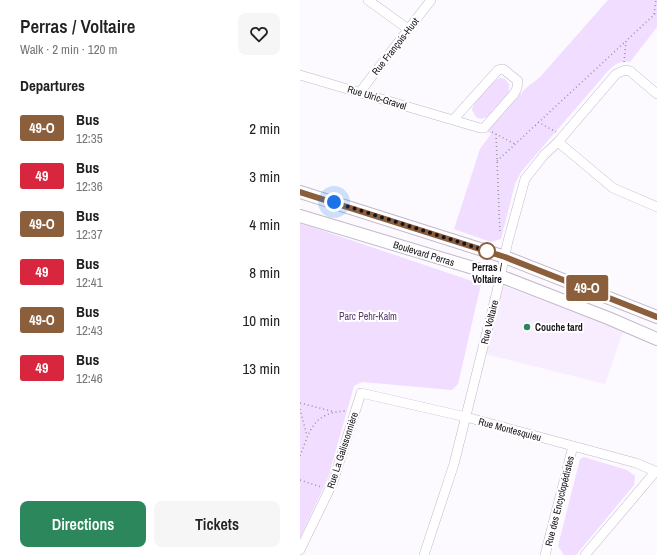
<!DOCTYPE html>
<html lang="en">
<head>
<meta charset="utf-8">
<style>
  :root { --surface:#fff; --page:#f6f6f6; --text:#222; --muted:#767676; --accent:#2c875d }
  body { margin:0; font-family:"Archivo Narrow",sans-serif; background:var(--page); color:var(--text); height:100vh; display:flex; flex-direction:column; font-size:15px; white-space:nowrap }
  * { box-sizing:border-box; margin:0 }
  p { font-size:13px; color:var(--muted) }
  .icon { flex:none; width:22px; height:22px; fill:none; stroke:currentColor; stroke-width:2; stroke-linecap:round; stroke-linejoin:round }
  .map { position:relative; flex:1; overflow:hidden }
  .sheet { display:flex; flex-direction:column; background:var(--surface); width:300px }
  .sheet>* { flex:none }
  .badge { padding:0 8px; border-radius:3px; font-size:14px; line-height:26px }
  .you { position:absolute; width:20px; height:20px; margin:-10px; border:3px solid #fff; border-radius:50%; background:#1a73e8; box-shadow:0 0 0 6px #1a73e833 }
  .map>.badge { position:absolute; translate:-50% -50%; box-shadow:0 0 0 2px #fff }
  h2 { padding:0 20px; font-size:15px; line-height:36px }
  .round { display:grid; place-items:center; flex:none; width:42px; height:42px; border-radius:8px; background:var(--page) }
  .summary { display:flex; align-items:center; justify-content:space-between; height:68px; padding:0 20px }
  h1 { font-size:19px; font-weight:600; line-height:30px }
  .button { display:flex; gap:8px; margin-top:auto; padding:8px 20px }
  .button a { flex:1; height:46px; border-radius:8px; background:var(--accent); color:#fff; font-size:16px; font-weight:600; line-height:46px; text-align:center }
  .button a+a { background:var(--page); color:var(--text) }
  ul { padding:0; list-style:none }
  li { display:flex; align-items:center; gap:12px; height:48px; padding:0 20px }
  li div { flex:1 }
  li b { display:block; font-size:15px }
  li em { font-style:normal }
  li .badge { min-width:44px; font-weight:700; text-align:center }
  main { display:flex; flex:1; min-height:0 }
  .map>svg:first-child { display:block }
</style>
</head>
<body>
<main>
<section class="sheet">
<div class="summary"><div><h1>Perras / Voltaire</h1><p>Walk · 2 min · 120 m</p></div><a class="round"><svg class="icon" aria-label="heart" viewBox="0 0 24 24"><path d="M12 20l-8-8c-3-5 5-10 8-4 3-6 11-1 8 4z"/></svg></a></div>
<h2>Departures</h2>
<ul>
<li><span class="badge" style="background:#8b5e3c;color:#fff">49-O</span><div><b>Bus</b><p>12:35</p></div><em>2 min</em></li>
<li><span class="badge" style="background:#d7263d;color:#fff">49</span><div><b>Bus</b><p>12:36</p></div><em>3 min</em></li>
<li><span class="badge" style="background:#8b5e3c;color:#fff">49-O</span><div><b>Bus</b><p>12:37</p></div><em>4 min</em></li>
<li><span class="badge" style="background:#d7263d;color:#fff">49</span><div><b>Bus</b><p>12:41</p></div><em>8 min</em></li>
<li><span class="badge" style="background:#8b5e3c;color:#fff">49-O</span><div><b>Bus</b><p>12:43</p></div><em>10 min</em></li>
<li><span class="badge" style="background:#d7263d;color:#fff">49</span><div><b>Bus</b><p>12:46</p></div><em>13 min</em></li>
</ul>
<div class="button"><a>Directions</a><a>Tickets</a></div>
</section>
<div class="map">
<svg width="357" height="555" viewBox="0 0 357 555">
  <rect width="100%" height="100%" fill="#fcfafe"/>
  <path fill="#f7edfe" d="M 198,284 L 325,326 L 305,384 L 181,353 Z"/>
  <path fill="#f0ddff" d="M 308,0 L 357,0 L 357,27 L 330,62 C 320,61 315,64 308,71 L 221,172 L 215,184 L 201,239 L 191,242 L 154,229 L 180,149 L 191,134 L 187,131 L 225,89 L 240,77 Z
    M 200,78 L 205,79 L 209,84 L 209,92 L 187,117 L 181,119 L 176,117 L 172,110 C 173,102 192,80 200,78 Z
    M 0,223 L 181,284 L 158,384 L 152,390 L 62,382 L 54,386 L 28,478 L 0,538 Z
    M 284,457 L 327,470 L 335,476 L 334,485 L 276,555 L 264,555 L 258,546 L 280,459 Z"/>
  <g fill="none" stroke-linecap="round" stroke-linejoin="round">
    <defs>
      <path id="minor" d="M 68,0 L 108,29
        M 0,75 L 180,128 L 184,128 L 214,94 L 217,88 L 218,81 L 203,69 L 198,70 L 153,120
        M 60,92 L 131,0
        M 258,142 L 313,188 L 357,207
        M 0,550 L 33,482 L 61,393 L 166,417 L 336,463 L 357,472
        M 124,555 L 154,464 L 197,291 L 208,241 L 225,179 L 244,155 L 258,142 L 316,74 L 325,70 L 330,71 L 357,94
        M 245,555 L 273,446
        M 285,555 L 356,471"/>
      <path id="secondary" d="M 0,192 L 205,257 L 357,317
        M 0,216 L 200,276 L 308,318 L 357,339"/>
    </defs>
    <use href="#minor" stroke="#c3b8cc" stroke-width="10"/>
    <use href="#secondary" stroke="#c3b8cc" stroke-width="14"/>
    <path stroke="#979499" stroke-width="1.5" stroke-dasharray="1 3" stroke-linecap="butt" d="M 354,14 L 356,0
      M 324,62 L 326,41 L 357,12
      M 238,122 L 256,132
      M 192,132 L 215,144
      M 196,134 L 200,234
      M 197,161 L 326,41
      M 0,403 L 35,412
      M 0,409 L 7,436
      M 0,456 C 10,430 13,413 45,411
      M 0,480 L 21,487"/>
    <use href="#minor" stroke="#fff" stroke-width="9"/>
    <use href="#secondary" stroke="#fff" stroke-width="12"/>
  </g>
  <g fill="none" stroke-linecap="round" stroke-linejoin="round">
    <defs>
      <path id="line" d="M 0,192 L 205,257 L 357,317"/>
    </defs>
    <use href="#line" stroke="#fff" stroke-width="9"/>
    <use href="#line" stroke="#8b5e3c" stroke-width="6"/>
    <path stroke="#161219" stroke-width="4" stroke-dasharray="0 7.2" d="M 34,202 L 190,252 L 187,251"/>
  </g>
  <circle fill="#fff" stroke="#8b5e3c" stroke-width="2" cx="187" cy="251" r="8"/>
  <circle fill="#2c875d" stroke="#fff" stroke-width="1.5" cx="227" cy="327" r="4"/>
  <g text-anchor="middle" stroke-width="4" stroke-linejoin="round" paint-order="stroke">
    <g font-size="10" fill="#161219" stroke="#fff">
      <text transform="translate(95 46) rotate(-52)" y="4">Rue François-Huot</text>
      <text transform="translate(77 97) rotate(17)" y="4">Rue Ulric-Gravel</text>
      <text transform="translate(124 253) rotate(17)" y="4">Boulevard Perras</text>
      <text transform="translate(189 322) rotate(-76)" y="4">Rue Voltaire</text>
      <text transform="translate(210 429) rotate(15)" y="4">Rue Montesquieu</text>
      <text transform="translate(42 450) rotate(-72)" y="4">Rue La Galissonnière</text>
      <text transform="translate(259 501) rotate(-76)" y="4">Rue des Encyclopédistes</text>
    </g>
    <g font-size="10" font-weight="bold" fill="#161219" stroke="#fff">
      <text x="187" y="271">Perras /<tspan x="187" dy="12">Voltaire</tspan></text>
    </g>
    <g font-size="10" fill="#563a6a" stroke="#fff">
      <text x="68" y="320">Parc Pehr-Kalm</text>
    </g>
    <g font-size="10" font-weight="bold" fill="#161219" stroke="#fff" text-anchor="start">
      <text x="235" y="331">Couche tard</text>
    </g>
  </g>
</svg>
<div class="you" style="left:34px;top:202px"></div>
<b class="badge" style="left:287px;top:288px;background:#8b5e3c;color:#fff">49-O</b>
</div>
</main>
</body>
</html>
